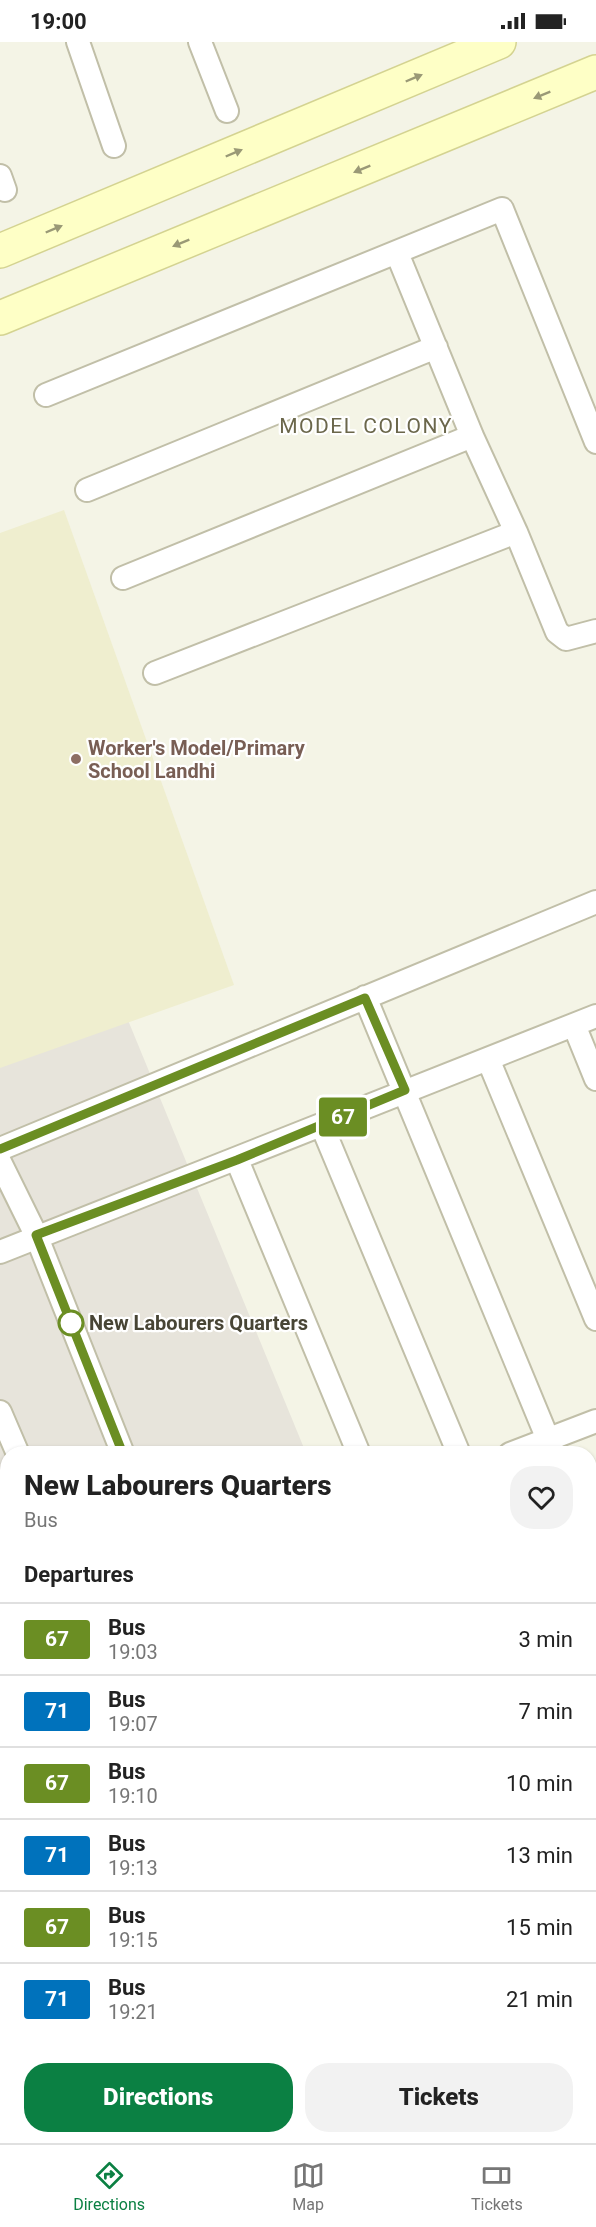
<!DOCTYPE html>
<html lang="en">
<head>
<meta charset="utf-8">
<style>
  :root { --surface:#fff; --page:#f2f2f2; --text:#222; --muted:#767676; --line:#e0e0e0; --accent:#0b8043 }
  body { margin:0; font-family:Roboto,sans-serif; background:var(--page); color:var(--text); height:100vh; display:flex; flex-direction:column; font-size:22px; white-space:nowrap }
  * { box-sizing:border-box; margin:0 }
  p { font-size:20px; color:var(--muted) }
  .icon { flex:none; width:33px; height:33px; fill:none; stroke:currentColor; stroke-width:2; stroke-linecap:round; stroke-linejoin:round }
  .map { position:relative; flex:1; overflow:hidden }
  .side { position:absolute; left:0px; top:1404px; width:597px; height:698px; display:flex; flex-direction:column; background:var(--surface); border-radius:24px 24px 0 0; box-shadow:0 2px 4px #0004 }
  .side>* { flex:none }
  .badge { padding:0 12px; border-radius:4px; font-size:21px; line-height:39px }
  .map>.badge { position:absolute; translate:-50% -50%; box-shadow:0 0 0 3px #fff }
  h2 { padding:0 24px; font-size:22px; line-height:54px }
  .round { display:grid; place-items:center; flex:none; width:63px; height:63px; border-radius:24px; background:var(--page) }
  .headline { display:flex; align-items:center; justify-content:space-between; height:102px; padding:0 24px }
  h1 { font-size:28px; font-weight:800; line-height:45px }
  .action { display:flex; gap:12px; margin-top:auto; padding:12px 24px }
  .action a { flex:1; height:69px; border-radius:24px; background:var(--accent); color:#fff; font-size:24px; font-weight:800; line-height:69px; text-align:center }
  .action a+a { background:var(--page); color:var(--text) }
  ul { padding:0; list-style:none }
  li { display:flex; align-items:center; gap:18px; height:72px; padding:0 24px; border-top:2px solid var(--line) }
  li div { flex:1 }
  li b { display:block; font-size:22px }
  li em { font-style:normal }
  li .badge { min-width:66px; font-weight:700; text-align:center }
  .status { display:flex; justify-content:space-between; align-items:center; height:42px; padding:0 30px; background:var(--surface); direction:ltr }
  .status svg { height:16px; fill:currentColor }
  .tabs { display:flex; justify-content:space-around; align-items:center; height:84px; border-top:2px solid var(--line); background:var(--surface); font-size:16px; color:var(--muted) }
  .tabs a { display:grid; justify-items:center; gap:3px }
  .tabs .active { color:var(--accent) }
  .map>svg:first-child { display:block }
</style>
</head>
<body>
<div class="status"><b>19:00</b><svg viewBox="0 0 49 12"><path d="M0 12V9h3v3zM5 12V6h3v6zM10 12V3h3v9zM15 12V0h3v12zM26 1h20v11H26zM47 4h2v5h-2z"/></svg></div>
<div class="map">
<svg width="596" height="2101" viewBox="0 0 596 2101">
  <rect width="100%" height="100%" fill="#f4f4e6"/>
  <path fill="#e7e4db" d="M 0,667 L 306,1411 L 8,1412 L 8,2094 L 587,2094 L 590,2101 L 0,2101 Z"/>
  <path fill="#efeecf" d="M 64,468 L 234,943 L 0,1026 L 0,491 Z"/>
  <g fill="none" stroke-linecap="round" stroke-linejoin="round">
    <defs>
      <path id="street" d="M 78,0 L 114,104
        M 200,0 L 227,69
        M 0,134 L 5,148
        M 46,353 L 502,167 L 596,400
        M 87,448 L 436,305
        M 516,490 L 557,590 L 566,597 L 596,589
        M 123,536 L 472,394
        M 155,631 L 516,490 L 472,394 L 397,211
        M 365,955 L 554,1412
        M 574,983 L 596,1037
        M 488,1017 L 596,1277
        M 322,1084 L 459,1412
        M 0,1107 L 596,860
        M 237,1118 L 359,1412
        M 0,1120 L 36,1193 L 123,1412
        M 0,1210 L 596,974
        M 0,1370 L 18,1412
        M 510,1412 L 596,1379
        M 590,1496 L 596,1511
        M 0,1596 L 8,1614
        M 590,1728 L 596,1744
        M 590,1780 L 596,1777
        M 0,1834 L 8,1852
        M 590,1967 L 596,1964
        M 0,2024 L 8,2021
        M 590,2062 L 596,2059
        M 212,2094 L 214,2101
        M 418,2094 L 421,2101
        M 492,2101 L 510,2094"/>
      <path id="secondary" d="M 0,209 L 499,0
        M 0,276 L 596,30"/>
    </defs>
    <use href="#street" stroke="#c1bfa8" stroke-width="26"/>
    <use href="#secondary" stroke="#d4d391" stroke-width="36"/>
    <use href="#street" stroke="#fff" stroke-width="22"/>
    <use href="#secondary" stroke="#feffc6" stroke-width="33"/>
  </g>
  <defs><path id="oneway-solid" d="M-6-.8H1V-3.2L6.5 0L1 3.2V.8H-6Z" transform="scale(1.5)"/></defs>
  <g fill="#9a9976">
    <use href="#oneway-solid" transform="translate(414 36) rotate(-23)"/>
    <use href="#oneway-solid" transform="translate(542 53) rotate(158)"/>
    <use href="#oneway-solid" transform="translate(234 111) rotate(-23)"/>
    <use href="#oneway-solid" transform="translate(362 127) rotate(158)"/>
    <use href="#oneway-solid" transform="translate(54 187) rotate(-23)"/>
    <use href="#oneway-solid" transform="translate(181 201) rotate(158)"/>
  </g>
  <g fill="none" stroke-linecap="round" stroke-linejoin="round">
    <defs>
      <path id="line" d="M 0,1107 L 365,956 L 405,1048 L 237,1118 L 36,1193 L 123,1412"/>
    </defs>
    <use href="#line" stroke="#fff" stroke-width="14"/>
    <use href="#line" stroke="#6b8e23" stroke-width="9"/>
  </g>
  <circle fill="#8d6e63" stroke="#fff" stroke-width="2" cx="76" cy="717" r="6"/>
  <circle fill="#fff" stroke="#6b8e23" stroke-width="3" cx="71" cy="1281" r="12"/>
  <g text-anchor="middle" stroke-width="4.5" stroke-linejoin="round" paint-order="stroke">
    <g font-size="20" font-weight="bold" fill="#785e54" stroke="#fff" text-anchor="start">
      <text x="88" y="713">Worker's Model/Primary<tspan x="88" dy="23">School Landhi</tspan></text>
    </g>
    <g font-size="20" font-weight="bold" fill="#484535" stroke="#fff" text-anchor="start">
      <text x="89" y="1288">New Labourers Quarters</text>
    </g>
    <g font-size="21" letter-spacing="1.5" fill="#6b674b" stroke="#fff">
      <text x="366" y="391">MODEL COLONY</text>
    </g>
  </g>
</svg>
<b class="badge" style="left:343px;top:1075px;background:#6b8e23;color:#fff">67</b>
<section class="side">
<div class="headline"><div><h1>New Labourers Quarters</h1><p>Bus</p></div><a class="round"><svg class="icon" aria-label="heart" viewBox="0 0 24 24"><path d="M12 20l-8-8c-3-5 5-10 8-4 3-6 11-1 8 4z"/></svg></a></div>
<h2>Departures</h2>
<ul>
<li><span class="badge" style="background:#6b8e23;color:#fff">67</span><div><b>Bus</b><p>19:03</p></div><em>3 min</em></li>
<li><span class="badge" style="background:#0072bc;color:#fff">71</span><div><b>Bus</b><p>19:07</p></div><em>7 min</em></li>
<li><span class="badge" style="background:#6b8e23;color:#fff">67</span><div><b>Bus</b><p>19:10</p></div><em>10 min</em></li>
<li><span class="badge" style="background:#0072bc;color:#fff">71</span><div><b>Bus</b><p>19:13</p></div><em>13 min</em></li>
<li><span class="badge" style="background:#6b8e23;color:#fff">67</span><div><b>Bus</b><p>19:15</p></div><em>15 min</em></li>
<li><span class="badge" style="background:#0072bc;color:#fff">71</span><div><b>Bus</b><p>19:21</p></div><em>21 min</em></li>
</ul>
<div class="action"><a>Directions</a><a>Tickets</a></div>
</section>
</div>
<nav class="tabs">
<a class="active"><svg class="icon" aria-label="directions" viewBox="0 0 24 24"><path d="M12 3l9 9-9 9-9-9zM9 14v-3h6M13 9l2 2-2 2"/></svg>Directions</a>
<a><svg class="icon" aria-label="map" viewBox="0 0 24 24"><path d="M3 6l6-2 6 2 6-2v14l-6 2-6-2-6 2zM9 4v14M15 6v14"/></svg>Map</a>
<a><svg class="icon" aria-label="tickets" viewBox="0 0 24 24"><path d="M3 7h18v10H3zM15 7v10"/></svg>Tickets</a>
</nav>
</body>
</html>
